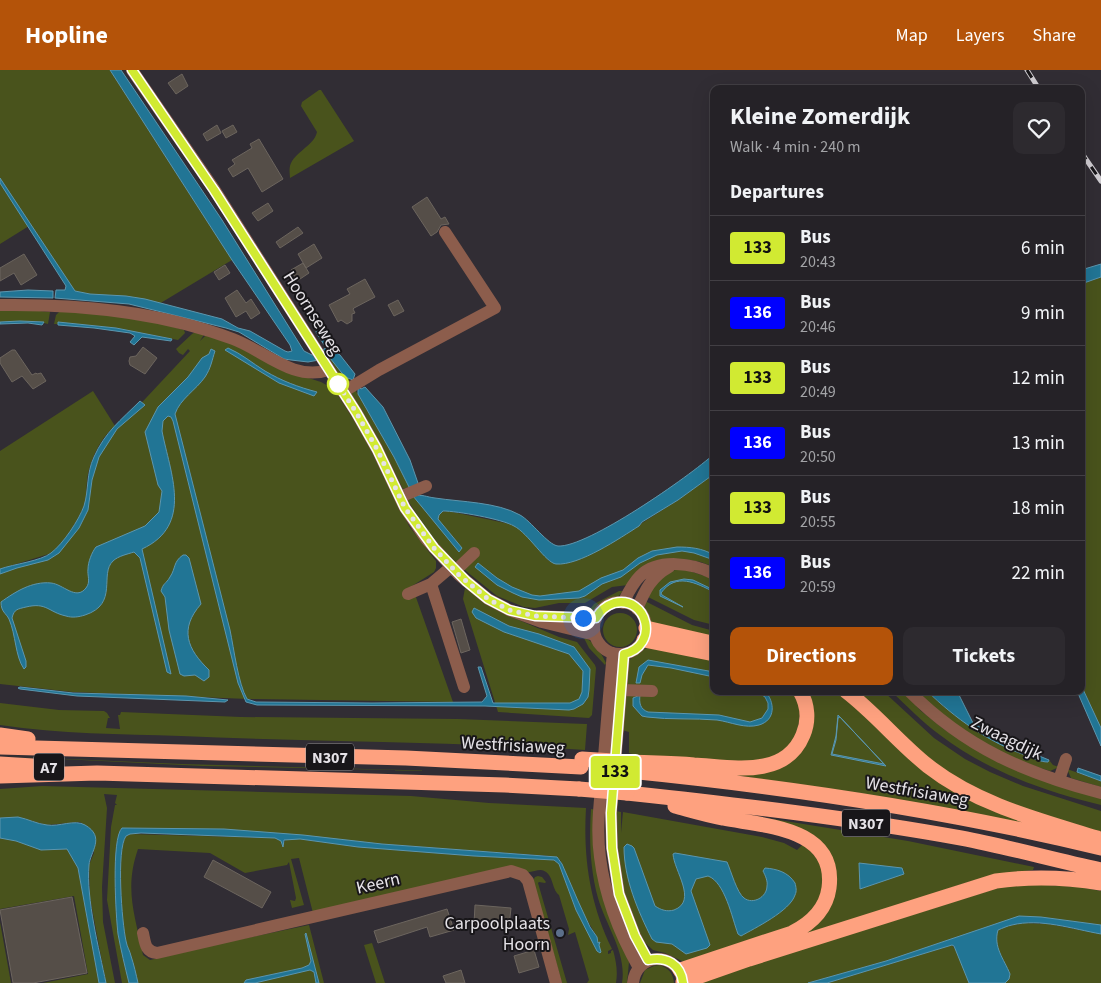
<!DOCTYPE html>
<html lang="en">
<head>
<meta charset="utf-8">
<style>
  :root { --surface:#252227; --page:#2d2a2f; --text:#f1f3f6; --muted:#a3a4a7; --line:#423f44; --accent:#b45309 }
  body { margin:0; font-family:"Source Sans 3",sans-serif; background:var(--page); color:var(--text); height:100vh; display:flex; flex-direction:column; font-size:19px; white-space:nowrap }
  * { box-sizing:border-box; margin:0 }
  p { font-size:16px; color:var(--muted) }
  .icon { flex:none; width:28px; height:28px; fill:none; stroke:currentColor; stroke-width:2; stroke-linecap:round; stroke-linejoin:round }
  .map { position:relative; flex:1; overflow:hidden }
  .details { position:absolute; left:710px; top:15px; width:375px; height:610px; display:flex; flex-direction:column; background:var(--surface); border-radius:10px; box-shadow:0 5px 20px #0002,0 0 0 1px var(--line) }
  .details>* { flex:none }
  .badge { padding:0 10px; border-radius:4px; font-size:18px; line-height:32px }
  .you { position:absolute; width:25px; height:25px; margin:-12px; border:4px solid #fff; border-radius:50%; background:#1a73e8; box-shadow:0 0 0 8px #1a73e833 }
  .map>.badge { position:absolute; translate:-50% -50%; box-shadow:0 0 0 2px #fff }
  h2 { padding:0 20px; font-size:19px; line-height:45px }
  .round { display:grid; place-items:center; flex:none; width:52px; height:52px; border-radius:10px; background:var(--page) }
  .head { display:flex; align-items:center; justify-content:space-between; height:85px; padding:0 20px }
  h1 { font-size:24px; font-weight:700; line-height:38px }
  .action { display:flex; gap:10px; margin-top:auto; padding:10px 20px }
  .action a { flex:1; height:58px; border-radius:10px; background:var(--accent); color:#fff; font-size:20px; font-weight:700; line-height:58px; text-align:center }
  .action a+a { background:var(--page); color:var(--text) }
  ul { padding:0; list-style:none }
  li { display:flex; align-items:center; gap:15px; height:65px; padding:0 20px; border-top:1px solid var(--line) }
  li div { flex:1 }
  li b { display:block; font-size:19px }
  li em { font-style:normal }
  li .badge { min-width:55px; font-weight:700; text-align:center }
  header { display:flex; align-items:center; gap:30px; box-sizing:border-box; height:70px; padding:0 25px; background:var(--accent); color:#fff }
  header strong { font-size:24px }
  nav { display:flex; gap:28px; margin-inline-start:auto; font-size:18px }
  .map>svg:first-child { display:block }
</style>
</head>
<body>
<header>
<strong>Hopline</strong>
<nav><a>Map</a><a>Layers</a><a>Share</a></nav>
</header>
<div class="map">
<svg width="1101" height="913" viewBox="0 0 1101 913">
  <rect width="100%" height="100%" fill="#312d34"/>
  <path fill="#49531c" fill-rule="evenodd" d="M 0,0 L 110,0 L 232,190 L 154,237 L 73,226 L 29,156 L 0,174 Z
    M 319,20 L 321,20 L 354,71 L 290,108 C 290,105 289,100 290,96 C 294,82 314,76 317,62 L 301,36 L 302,32 Z
    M 1101,207 L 1101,658 L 1081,615 L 1081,214 Z
    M 0,237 L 50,242 L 48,254 L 36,251 L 0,252 Z
    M 61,240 L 126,243 L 184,260 L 185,263 L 178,270 L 116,258 L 58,252 L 58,254 L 54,254 L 56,245 Z
    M 197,261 L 205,263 L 200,271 L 206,265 L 226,270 L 293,303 L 321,312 L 334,319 L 365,368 L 409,456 L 436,491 L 436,498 L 434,502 L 412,516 L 453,632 L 248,629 L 73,622 L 0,614 L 0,504 L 17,498 L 48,490 L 79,458 L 88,440 L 93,403 L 99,387 L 103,379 L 117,359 L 190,281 L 188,279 L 183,285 L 179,283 L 176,279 L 192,264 Z
    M 329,288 L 332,290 L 347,308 L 349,309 L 394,387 L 409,417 L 403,419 L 387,387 Z
    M 93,321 L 115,356 C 100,368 89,392 87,411 C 86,419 87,430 83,438 C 76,454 65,470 52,483 L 0,499 L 0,381 Z
    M 714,404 L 714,497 L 701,492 L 683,489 L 628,515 L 612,517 L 585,533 L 559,533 L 535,538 L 524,537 L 497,526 L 451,489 L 425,458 L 407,429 L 413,426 L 462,478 L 440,452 L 438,447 L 441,442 L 448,441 L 510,454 C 526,461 539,477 549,491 L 569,492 L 588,485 L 639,456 L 642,453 L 678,430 Z
    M 678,499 L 683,499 L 714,509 L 714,555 L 694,550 L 646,526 L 647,522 L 669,502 Z
    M 465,518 L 500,542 L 559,567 L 577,572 L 595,595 L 596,598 L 592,645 L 589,648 L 498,642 L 463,529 Z
    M 619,521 L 623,521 L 616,529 L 606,532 L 592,542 L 587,543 L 594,534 Z
    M 645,531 L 692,555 L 714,561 L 714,569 L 652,553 L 645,541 Z
    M603 560a17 17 0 1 1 34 0a17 17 0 1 1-34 0Z
    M 584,568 C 593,570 602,584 606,593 L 605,595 L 589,578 Z
    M 651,576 L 714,588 L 714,621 L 794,621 L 801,633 L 797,670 L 767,692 L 646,688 L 629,683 L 629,662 L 622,660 L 628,591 L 643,580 Z
    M 805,621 L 841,621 L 909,684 L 1042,758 L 859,723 L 733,705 L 794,686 Z
    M 853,621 L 883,621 L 934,668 L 965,689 L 990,702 L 1023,716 L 1101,741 L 1101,765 L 1017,739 L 949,707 Z
    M 891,621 L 902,621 L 921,641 L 945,660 L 985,685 L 1101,728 L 1101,735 C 1044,721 987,701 940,665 C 922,652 907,636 891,621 Z
    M 917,621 L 927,621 C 962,655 998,675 1043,692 L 1048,692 L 1049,690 L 1053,695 L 1059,697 L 1050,701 C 1014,690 978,673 948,650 C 937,641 927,631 917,621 Z
    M 0,633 L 59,640 L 104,641 L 107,643 L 110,648 L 108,648 L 106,658 L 120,659 L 118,645 L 120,645 L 121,642 L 241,647 L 458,649 L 586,654 L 587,654 L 585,680 C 451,671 316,672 181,666 C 121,664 60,664 0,655 Z
    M 0,686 L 182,694 L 441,701 L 203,696 Z
    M 1067,699 L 1101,711 L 1101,717 L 1071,708 Z
    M 42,716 L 411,726 L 489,733 L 586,738 C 583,788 590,834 612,879 L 608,881 L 608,884 L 611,883 L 611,881 L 613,880 C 616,891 618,901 616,913 L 587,913 L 589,910 L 575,862 L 568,865 L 569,859 L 559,825 C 551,819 554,802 541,800 C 536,800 531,803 525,802 L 313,843 L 299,788 L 291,789 L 304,835 L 292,838 L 290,830 L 295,831 L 296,828 L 289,792 L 287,795 L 245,803 L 210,783 L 138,779 C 124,819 135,845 143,885 L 150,890 L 232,871 L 309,855 L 324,913 L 319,913 L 306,863 L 311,891 L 309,895 L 302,898 L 246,910 L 244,913 L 138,913 C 135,899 129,885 126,871 C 122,853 116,781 126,766 L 130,764 L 275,768 L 281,771 L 282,776 L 286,769 L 300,769 L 358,777 L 474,786 L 554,790 L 559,794 L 576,840 L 598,882 L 597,867 L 583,843 L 562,794 L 560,790 L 550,786 L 382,774 L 272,763 L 122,758 C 111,768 116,847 118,864 C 121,880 125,897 129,913 L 122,913 L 107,830 L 111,757 L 115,735 L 117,735 L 115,733 L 117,725 L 104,724 L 107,738 L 102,817 L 103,852 L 115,913 L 106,913 L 90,828 L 89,795 L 94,783 L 90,759 L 80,752 L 46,755 L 18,747 L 0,748 L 0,719 Z
    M 591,739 L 597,740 L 596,761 L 629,892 L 627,913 L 622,913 C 627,883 606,856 598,828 C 590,799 589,769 591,739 Z
    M 616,741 L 621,742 L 621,763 L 623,742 L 762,767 L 784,773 L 797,780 L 804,773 L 822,795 L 823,828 L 798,855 L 684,892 L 665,883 L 653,880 L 642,870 L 620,814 Z
    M 724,741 L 908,771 L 1034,797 L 1033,800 C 990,804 960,813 921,829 L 695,903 L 822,844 L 824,781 ZM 859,793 L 903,799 L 904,804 L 860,819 Z
    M 0,768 L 16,771 L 41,780 L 67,779 L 78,798 L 99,913 L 43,913 L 88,904 L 74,826 L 0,839 Z
    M 538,806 L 542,807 L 546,812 L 545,813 L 539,812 L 538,813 L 567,913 L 562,913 L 533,811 L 535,807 Z
    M 1029,814 L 1080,817 L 1101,821 L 1101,855 L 1041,847 L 1007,850 L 886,891 L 808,913 L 694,913 L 1001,817 Z
    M 0,852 L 11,913 L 0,913 Z
    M 1023,853 L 1049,854 L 1101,864 L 1101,913 L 1005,913 L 1009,909 L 1010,904 L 999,883 L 997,874 L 997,861 L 1004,857 Z
    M 372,873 L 385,913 L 376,913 L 364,875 Z
    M 952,875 L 959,884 L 969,913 L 827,913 Z
    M 659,895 C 669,898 673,903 674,913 L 640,913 L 645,900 L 654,896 Z
    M 310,900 L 314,902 L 316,913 L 255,913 Z"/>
  <path fill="#217595" stroke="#5c96ae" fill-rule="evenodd" d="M 110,0 L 121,0 L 222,150 L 304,281 L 312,285 L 326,278 L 316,262 L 317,259 L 329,278 L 340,285 L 355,304 L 353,310 L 345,307 L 330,288 L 308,292 L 291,290 L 284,289 L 239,262 L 226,258 L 129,234 L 55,228 L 56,220 L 65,220 L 66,216 L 0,113 L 0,108 L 75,221 L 90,224 L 126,226 L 145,229 L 222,249 L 238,258 L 250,261 L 285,281 L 288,282 L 292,281 L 290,275 L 232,190 Z
    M 1101,194 L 1101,207 L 1081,214 L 1081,200 Z
    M 28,220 L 53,221 L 53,228 L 0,227 L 0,222 Z
    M 20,251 L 44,252 L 42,255 L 28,253 L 0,254 L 0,252 Z
    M 58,252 L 116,258 L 172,269 L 171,271 L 142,267 L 134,275 L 130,272 L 135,266 L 130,263 L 94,258 L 58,255 Z
    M 228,278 C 242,284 252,293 265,301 C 282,311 298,317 317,322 L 314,326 L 279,313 L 225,280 Z
    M 211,279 L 215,281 C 212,290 211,298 205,307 C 196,320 180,329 175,344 L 230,560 C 234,579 238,613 247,629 L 256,632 L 372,633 L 482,632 L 487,626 L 478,597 L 481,597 L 493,633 L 570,633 L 579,629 L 582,622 L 583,601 L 569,584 L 504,562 L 476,548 L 472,542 L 474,538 L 509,556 L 539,564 L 574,577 L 590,599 L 589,620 L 588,627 L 583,634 L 574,639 L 569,640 L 485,636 L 257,635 L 246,632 L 238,613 L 173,351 L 171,347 L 168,346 L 163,351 L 162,361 C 170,403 194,455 142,479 L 171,604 L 167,602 L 140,488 L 134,482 C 128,484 118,486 113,491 C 99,504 119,534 85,545 C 79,547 72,548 66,546 C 48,542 47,532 26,537 C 18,539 14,539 12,548 L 26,591 L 26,597 L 24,599 C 15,586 16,565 9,549 C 6,543 1,542 1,532 C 15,522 32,511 51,513 C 63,514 76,531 86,518 C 91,512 87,505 88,499 C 88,492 92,482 96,477 L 145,456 L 159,442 L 162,421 L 158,415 L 145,362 L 158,337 L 188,307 L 202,288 L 209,284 Z
    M 359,317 L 361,319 L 365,317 L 383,337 L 410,390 L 419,416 L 409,417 L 394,387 L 358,324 L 358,319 Z
    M 140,331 L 145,335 L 117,359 L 99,387 L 92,410 L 88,440 L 79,458 L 59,483 L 48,490 L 17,498 L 0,504 L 0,499 C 14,494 41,491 51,483 C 63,474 79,450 84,436 C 89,420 86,404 94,387 C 105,362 121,350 140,331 Z
    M 714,384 L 714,404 L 678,430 L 642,452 L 639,456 C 620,468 579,496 556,494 C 546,493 528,463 514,456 C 502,449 457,441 443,441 L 439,445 L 438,449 L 462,478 L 459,482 L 413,426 C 423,424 426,427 435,428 C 461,432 497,432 520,445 C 531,451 548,475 558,476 C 587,478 690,406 714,384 Z
    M 677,477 C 690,477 702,478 714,485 L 714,490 L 694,483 L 682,481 L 657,485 L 640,493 L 621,507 L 602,514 L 585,526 L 579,528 L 539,530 L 522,527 L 513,523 L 497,515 L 475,497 L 478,493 L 497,508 L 512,517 L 532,525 L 540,526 L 579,521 L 601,508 L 623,500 L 638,488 L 652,481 Z
    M 183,485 L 186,485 L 189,488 L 201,534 C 179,559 187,579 209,600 L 209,607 L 204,611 L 195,605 L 184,606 L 180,604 L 169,560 L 165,527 L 161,521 C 163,513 166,514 170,507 C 176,498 173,492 183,485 Z
    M 684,509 L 693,510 L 714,520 L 714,522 C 696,513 676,502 661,523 L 662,525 L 683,537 L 660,526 L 660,520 L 670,512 Z
    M 648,590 L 714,602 L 714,607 L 671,598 L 648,595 L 642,605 L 640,613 L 636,613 L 639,597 Z
    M 1081,615 L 1101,658 L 1101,676 L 1077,621 L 1081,621 Z
    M 20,617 L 73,623 L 186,626 L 228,630 L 225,632 L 77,626 L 20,619 L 18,618 Z
    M 756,621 L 765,621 C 775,632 776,650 759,655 C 745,659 731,652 717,650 C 694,648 670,650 647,647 L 642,646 L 633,636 L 633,628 L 640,625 C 639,633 640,639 648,642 L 719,645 L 750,652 L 762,648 L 768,639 L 768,633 L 765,627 Z
    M 927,621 L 957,621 L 973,653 L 1005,672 L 1049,690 L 1048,692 C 1040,692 1033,688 1025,685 C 988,672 955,648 927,621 Z
    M 838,645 L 886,696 L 831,685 L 836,666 ZM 840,647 L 884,694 L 832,684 L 836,670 L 838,648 Z
    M 1078,698 L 1101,706 L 1101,711 L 1077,702 Z
    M 18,747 C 28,749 37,754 47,755 C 59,757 75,749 85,755 C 106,767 90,782 89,795 C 86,829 99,879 106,913 L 99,913 L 78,798 L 67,779 L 41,780 L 16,771 L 0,768 L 0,748 Z
    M 122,758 L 224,759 L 303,765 L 382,774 L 557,787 L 562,794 L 578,831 L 590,857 L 597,867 L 598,873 L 600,872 L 599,875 L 601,882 L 600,883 L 597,881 L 576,840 L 559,794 L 554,790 L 474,786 L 358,777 L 300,769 L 284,770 L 283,777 L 281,771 L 275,768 L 141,763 L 130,764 L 126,766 C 116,780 122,853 126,871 C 127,877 130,881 131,886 C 134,895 136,904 138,913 L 129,913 C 125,897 121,880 118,864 C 116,847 111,769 122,758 Z
    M 627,774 L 632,776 L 634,778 L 655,836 C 661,840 667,842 674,840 C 698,831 674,801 673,784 L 675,783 L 727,792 C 731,801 737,823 744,828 C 753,835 767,827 767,816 C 768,811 765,805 763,801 L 765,798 C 777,799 788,802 795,813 C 796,817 797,821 795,825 C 790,841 755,858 741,866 L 738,864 C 732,848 725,812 708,806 L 696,809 L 691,821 L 710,875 L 707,878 L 686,884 L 672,874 L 656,872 L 652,869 C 638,841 624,809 624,777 Z
    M 859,793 L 902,798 L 904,804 L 860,819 Z
    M 1019,846 L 1041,847 L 1101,855 L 1101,864 C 1073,859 1040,848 1012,855 C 1007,856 1003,858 998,860 C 993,877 1004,889 1010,904 L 1009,909 L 1005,913 L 969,913 L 954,876 L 952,875 L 827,913 L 808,913 L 886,891 Z
    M 306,863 L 319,913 L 316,913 L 314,902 L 310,900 L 255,913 L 244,913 L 246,910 L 302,898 L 309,895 L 311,891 L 305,864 Z"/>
  <path fill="#554e48" stroke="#6c655e" d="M 182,4 L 188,16 L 176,24 L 168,13 Z
    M 217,55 L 221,63 L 207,71 L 203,64 Z
    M 233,55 L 237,62 L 226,68 L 222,61 Z
    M 259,69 L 283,109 L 262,122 L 248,98 L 233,107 L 228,99 L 235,94 L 232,90 L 252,78 L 250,74 Z
    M 427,127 L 441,149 L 445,147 L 449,154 L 441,155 L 437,162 L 431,166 L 412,137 Z
    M 268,133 L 273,141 L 258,151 L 252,143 Z
    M 298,157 L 303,163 L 280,178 L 276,172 Z
    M 314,174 L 322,188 L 306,198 L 298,184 Z
    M 24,184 L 37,205 L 21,215 L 14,203 L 0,211 L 0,198 Z
    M 303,193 L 309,203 L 297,211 L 291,200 Z
    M 225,195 L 230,203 L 219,210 L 214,202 Z
    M 365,209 L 375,227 L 354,238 L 353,239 L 355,243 L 352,244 L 352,251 L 347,254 L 341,250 L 338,252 L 329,235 L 350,224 L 347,219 Z
    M 237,220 L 246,233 L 251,229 L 260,243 L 251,249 L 246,241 L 236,247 L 225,228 Z
    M 398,230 L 404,241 L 394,246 L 388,235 Z
    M 143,277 L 157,288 L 145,304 L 130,295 L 129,291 L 130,287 L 136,286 Z
    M 12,280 L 15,280 L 32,305 L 36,303 L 37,304 L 41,303 L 46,311 L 33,319 L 22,306 L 12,312 L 0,293 L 0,288 Z
    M 461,549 L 470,580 L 461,583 L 452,552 Z
    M 213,790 L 271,822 L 262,838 L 204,807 Z
    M 72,827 L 87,903 L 33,913 L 13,913 L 0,840 Z
    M 475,835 L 511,838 L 509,857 L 474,854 Z
    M 447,839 L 454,860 L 430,867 L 427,857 L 378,873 L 374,861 Z
    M 534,880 L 539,897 L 519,903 L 514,886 Z
    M 461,900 L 465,913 L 446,913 L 443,906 Z"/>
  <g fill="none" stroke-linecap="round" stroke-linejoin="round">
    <path stroke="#8c5d4c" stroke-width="12" d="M 132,0 L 214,119 L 356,342 L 377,379 L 405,438 L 426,469 L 459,505 L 488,529 L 509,540 L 542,552 L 595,565
      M 0,235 C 79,234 159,241 233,269 C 263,280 294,312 328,300
      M 343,322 L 379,300 L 495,238 L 445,162
      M 400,427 L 426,416
      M 451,497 L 431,514 L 464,617
      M 455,501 L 474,483
      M 408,524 L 431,514
      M594 558a26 26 0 1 1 52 0a26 26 0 1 1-52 0Z
      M 623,533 C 628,523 632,514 640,506 C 658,488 693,493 714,504
      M 637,539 C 645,520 651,507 669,497
      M 539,546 L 596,549
      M 613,583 C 609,622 606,661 603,700 C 600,729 596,759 600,787 C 605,827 619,863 639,898
      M 624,584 L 611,743 L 612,778 L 619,824 L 635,866 L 648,891
      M 621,620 L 652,621
      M 909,621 C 966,678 1025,703 1101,723
      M 1059,710 L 1066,689
      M 143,863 C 145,872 145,882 157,883 L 511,801 L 523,805 L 528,811 L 556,913
      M 633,913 C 636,884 674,880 682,908"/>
    <path stroke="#fea17f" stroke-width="15" d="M 646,558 L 712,573
      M 644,570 L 714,584
      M 846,621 C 876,644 899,673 928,696 C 978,735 1039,750 1097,768
      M 0,665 L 28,669
      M 0,677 L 406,688 L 581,697
      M 629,692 C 651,693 673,693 694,695 C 732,697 785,709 803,665 C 809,651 808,635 800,621
      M 0,694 L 33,696
      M 629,701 C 788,717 946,740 1101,778
      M 0,706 L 97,703 L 505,715 L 579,719
      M 627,723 C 739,735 850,748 961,768 C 1008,777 1054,790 1101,800
      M 675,736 C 690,740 706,745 723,748 C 763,756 837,757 829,818 C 826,840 810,854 792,863 L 680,900
      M 683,912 L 749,889 L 996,811 C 1032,806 1065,807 1101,813"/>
    <defs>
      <path id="rail" d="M 1027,0 L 1039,19
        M 1081,82 L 1101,111"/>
    </defs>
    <use href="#rail" stroke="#cfccd1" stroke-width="5"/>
    <use href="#rail" stroke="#181619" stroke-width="3" stroke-dasharray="9" stroke-linecap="butt"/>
    <path stroke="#fea17f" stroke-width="15" d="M 582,689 L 629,692
      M 579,719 L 627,723"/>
  </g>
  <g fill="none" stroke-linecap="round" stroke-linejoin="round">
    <defs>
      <path id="line" d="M 132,0 L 214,120 L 356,342 L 377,379 L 405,438 L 434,478 L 466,511 L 488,529 L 509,540 L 535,546 L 596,548 C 600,541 605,536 614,533 C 648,525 660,576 624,584 L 611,743 L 612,778 L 619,824 L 635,866 L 648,890 C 666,886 681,894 683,913"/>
    </defs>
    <use href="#line" stroke="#fff" stroke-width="11"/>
    <use href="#line" stroke="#d1ea32" stroke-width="8"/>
    <path stroke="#e5e2e7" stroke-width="5" stroke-dasharray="0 9" d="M 338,314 L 336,311 L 356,342 L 377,379 L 405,438 L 434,478 L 459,505 L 488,529 L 509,540 L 535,546 L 583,548"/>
  </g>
  <circle fill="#fff" stroke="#d1ea32" stroke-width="2.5" cx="338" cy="314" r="10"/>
  <circle fill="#5c6f8a" stroke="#181619" stroke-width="2" cx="560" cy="863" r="5"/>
  <g text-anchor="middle" stroke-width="4" stroke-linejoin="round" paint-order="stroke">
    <g fill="#181619" stroke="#a8a5a9" stroke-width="1">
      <rect x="306" y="673.5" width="48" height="27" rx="4"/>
      <rect x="34" y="683.5" width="30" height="27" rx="4"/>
      <rect x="842" y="739.5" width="48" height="27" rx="4"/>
    </g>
    <g font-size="16" font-weight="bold" fill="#e5e2e7">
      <text x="330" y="693">N307</text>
      <text x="49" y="703">A7</text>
      <text x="866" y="759">N307</text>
    </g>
    <g font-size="18" fill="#e5e2e7" stroke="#181619">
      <text transform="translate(313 243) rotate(58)" y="6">Hoornseweg</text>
      <text transform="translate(1007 668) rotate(26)" y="6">Zwaagdijk</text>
      <text transform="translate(513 675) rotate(3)" y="6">Westfrisiaweg</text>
      <text transform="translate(917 721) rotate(10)" y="6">Westfrisiaweg</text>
      <text transform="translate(378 813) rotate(-13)" y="6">Keern</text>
    </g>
    <g font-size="18" fill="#e5e2e7" stroke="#181619" text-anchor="end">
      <text x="550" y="859">Carpoolplaats<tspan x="550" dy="21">Hoorn</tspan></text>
    </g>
  </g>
</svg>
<div class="you" style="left:583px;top:548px"></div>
<b class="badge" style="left:615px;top:702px;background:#d1ea32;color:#111">133</b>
<section class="details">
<div class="head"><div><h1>Kleine Zomerdijk</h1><p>Walk · 4 min · 240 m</p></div><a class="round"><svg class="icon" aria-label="heart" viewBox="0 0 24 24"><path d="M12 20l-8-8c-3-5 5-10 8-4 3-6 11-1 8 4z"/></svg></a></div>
<h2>Departures</h2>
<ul>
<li><span class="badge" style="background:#d1ea32;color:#111">133</span><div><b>Bus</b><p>20:43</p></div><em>6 min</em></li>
<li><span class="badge" style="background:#00f;color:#fff">136</span><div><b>Bus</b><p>20:46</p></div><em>9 min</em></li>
<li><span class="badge" style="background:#d1ea32;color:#111">133</span><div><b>Bus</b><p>20:49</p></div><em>12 min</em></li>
<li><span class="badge" style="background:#00f;color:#fff">136</span><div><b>Bus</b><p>20:50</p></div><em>13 min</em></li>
<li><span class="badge" style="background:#d1ea32;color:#111">133</span><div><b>Bus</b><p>20:55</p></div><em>18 min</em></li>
<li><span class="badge" style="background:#00f;color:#fff">136</span><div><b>Bus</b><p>20:59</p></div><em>22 min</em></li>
</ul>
<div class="action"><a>Directions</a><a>Tickets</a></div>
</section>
</div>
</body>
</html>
